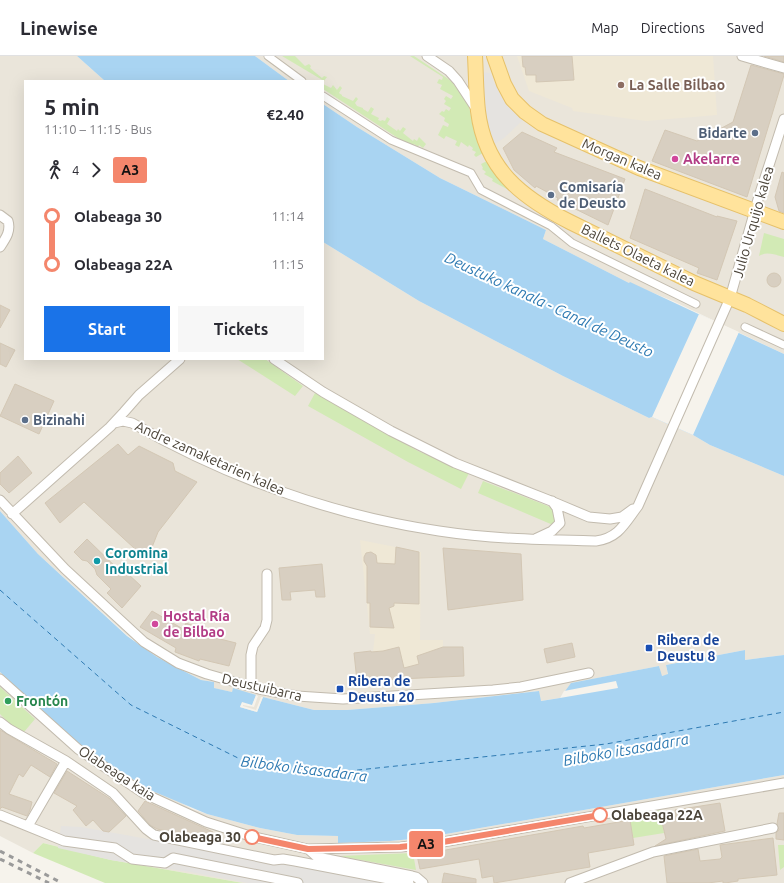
<!DOCTYPE html>
<html lang="en">
<head>
<meta charset="utf-8">
<style>
  :root { --surface:#fff; --page:#f7f7f7; --text:#2b2b33; --muted:#7c7c81; --line:#e1e1e2; --accent:#1a73e8 }
  body { margin:0; font-family:Ubuntu,sans-serif; background:var(--page); color:var(--text); height:100vh; display:flex; flex-direction:column; font-size:15px; white-space:nowrap }
  * { box-sizing:border-box; margin:0 }
  p { font-size:13px; color:var(--muted) }
  .icon { flex:none; width:22px; height:22px; fill:none; stroke:currentColor; stroke-width:2; stroke-linecap:round; stroke-linejoin:round }
  .map { position:relative; flex:1; overflow:hidden }
  .drawer { position:absolute; left:24px; top:24px; width:300px; height:280px; display:flex; flex-direction:column; background:var(--surface); border-radius:0px; box-shadow:0 4px 16px #0002 }
  .drawer>* { flex:none }
  .badge { padding:0 8px; border-radius:3px; font-size:14px; line-height:26px }
  .map>.badge { position:absolute; translate:-50% -50%; box-shadow:0 0 0 2px #fff }
  .legs { display:flex; align-items:center; gap:6px; height:44px; padding:0 20px; font-size:13px }
  .legs p { margin-inline-start:auto }
  .overview { display:flex; align-items:center; justify-content:space-between; height:68px; padding:0 20px }
  h1 { font-size:22px; font-weight:700; line-height:30px }
  .cta { display:flex; gap:8px; margin-top:auto; padding:8px 20px }
  .cta a { flex:1; height:46px; border-radius:0px; background:var(--accent); color:#fff; font-size:16px; font-weight:700; line-height:46px; text-align:center }
  .cta a+a { background:var(--page); color:var(--text) }
  ul { padding:0 20px; list-style:none }
  li { display:flex; align-items:center; gap:14px; height:48px; font-size:15px }
  li i { display:grid; place-items:center; width:6px; height:100%; margin:0 5px; background:currentColor }
  li i::after { content:''; width:10px; height:10px; margin:-5px; border:3px solid; border-radius:50%; background:var(--surface) }
  li p { margin-inline-start:auto }
  li:first-child i { background:linear-gradient(#0000 50%,currentColor 0) }
  li:last-child i { background:linear-gradient(currentColor 50%,#0000 0) }
  header { display:flex; align-items:center; gap:24px; box-sizing:border-box; height:56px; padding:0 20px; background:var(--surface); border-bottom:1px solid var(--line) }
  header strong { font-size:19px }
  nav { display:flex; gap:22px; margin-inline-start:auto; font-size:14px }
  .map>svg:first-child { display:block }
</style>
</head>
<body>
<header>
<strong>Linewise</strong>
<nav><a>Map</a><a>Directions</a><a>Saved</a></nav>
</header>
<div class="map">
<svg width="784" height="827" viewBox="0 0 784 827">
  <rect width="100%" height="100%" fill="#f6f3ec"/>
  <path fill="#eae5da" d="M 0,0 L 77,0 L 105,25 L 25,25 L 25,303 L 323,303 L 323,186 L 419,245 L 563,320 L 649,362 L 652,361 L 693,379 L 710,389 L 784,420 L 784,599 L 745,604 L 745,594 L 666,609 L 668,619 L 661,620 L 659,610 L 572,627 L 560,642 L 540,645 L 538,635 L 434,647 L 347,654 L 314,654 L 263,641 L 257,656 L 240,651 L 233,633 L 232,636 L 213,632 L 214,626 L 201,624 L 157,601 L 127,579 L 38,498 L 0,455 Z
    M 255,0 L 784,0 L 784,298 L 673,245 L 629,227 L 543,183 L 546,174 L 440,122 L 357,71 L 323,48 L 323,25 L 289,25 Z
    M 0,616 L 80,690 L 192,753 L 207,758 L 260,772 L 297,779 L 338,780 L 338,787 L 390,785 L 423,782 L 784,719 L 784,827 L 243,827 L 111,804 L 43,787 L 33,797 L 0,780 Z"/>
  <path fill="#efe8d6" d="M 517,0 L 713,0 L 717,59 L 646,65 L 573,55 L 572,52 L 529,35 Z
    M 360,484 L 421,496 L 420,584 L 443,584 L 443,591 L 417,600 L 423,621 L 404,612 L 398,591 L 383,595 L 373,596 L 375,578 L 370,578 Z"/>
  <path fill="#d2eab5" d="M 282,0 L 295,0 L 305,10 L 309,8 L 311,10 L 310,12 L 322,22 L 324,20 L 327,21 L 324,25 Z
    M 410,0 L 414,0 L 447,22 L 452,26 L 465,43 L 469,51 L 475,77 L 483,97 L 476,101 L 474,99 L 476,96 L 472,94 L 473,92 L 469,89 L 468,91 L 461,86 L 459,91 L 455,89 L 457,85 L 446,80 L 444,83 L 438,79 L 443,69 L 448,71 L 449,68 L 444,65 L 445,62 L 439,58 L 442,55 L 444,56 L 446,53 L 449,55 L 451,52 L 444,48 L 446,45 L 444,43 L 446,40 L 451,43 L 453,40 L 440,33 L 442,29 L 437,27 L 439,23 L 442,24 L 443,21 Z
    M 323,28 L 331,32 L 333,29 L 337,34 L 340,30 L 342,32 L 339,37 L 342,39 L 342,40 L 353,45 L 356,41 L 358,43 L 355,47 L 357,50 L 363,52 L 363,53 L 368,56 L 371,51 L 374,53 L 371,58 L 379,62 L 378,64 L 381,65 L 382,64 L 385,65 L 387,61 L 390,63 L 387,68 L 397,75 L 398,73 L 400,75 L 403,71 L 406,73 L 403,77 L 413,85 L 414,83 L 417,85 L 419,81 L 426,88 L 423,92 L 419,89 L 418,91 L 414,88 L 413,90 L 408,87 L 407,88 L 323,33 Z
    M 487,105 L 492,113 L 516,138 L 492,125 L 493,123 L 484,118 L 486,116 L 482,113 L 483,112 L 481,108 Z
    M 764,177 L 784,183 L 784,201 C 776,199 766,195 759,200 Z
    M 237,303 L 265,303 L 303,330 L 295,340 Z
    M 315,337 L 418,395 L 469,417 L 461,433 L 408,406 L 308,350 Z
    M 483,425 L 548,450 L 555,455 C 556,460 557,465 553,469 L 478,437 Z
    M 0,631 L 35,663 L 24,676 L 14,672 L 0,658 Z
    M 660,754 L 664,777 L 633,782 L 629,760 Z
    M 43,787 L 111,804 L 243,827 L 105,827 L 33,797 Z
    M 778,789 L 784,789 L 784,811 L 780,814 Z
    M 413,797 L 416,814 L 339,800 Z"/>
  <path fill="#e5e3e0" d="M 481,16 L 490,17 L 494,27 L 504,42 L 524,63 L 504,82 L 493,89 L 485,64 Z
    M 61,770 L 81,771 L 393,827 L 248,827 L 190,816 L 111,804 L 58,792 Z"/>
  <path fill="#a9d4f2" d="M 77,0 L 255,0 L 289,25 L 105,25 Z
    M 323,48 L 357,71 L 440,122 L 546,174 L 543,183 L 629,227 L 630,226 L 784,298 L 784,420 L 710,389 L 693,379 L 652,361 L 649,362 L 563,320 L 419,245 L 323,186 Z
    M 0,455 L 38,498 L 127,580 L 157,601 L 201,624 L 214,626 L 214,632 L 232,636 L 233,632 L 256,639 L 252,650 L 242,647 L 240,651 L 257,656 L 263,641 L 314,654 L 347,654 L 434,647 L 539,635 L 541,645 L 560,642 L 571,627 L 659,610 L 662,620 L 668,618 L 666,609 L 745,594 L 745,604 L 784,599 L 784,719 L 423,782 L 390,785 L 338,787 L 338,780 L 297,779 L 260,772 L 207,758 L 150,734 L 80,690 L 0,616 Z"/>
  <path fill="#f6f3ec" d="M 699,258 L 739,276 L 693,379 L 652,361 Z
    M 616,625 L 618,632 L 560,642 L 564,635 Z
    M 256,639 L 258,640 L 254,651 L 243,649 L 243,650 L 256,654 L 261,641 L 263,641 L 257,656 L 240,651 L 242,646 L 252,649 Z"/>
  <g fill="none" stroke-linecap="round" stroke-linejoin="round">
    <path stroke="#2e7ab2" stroke-width="1" stroke-dasharray="5 4" stroke-linecap="butt" d="M 0,534 L 131,649 L 240,703 L 339,716 L 606,688 L 784,656"/>
  </g>
  <path fill="#d8cfc1" stroke="#d3c7b4" d="M 522,0 L 572,0 L 574,24 L 536,26 L 536,19 L 526,19 L 525,11 L 523,11 Z
    M 764,0 L 784,0 L 784,6 Z
    M 751,9 L 784,18 L 784,19 L 747,141 L 652,105 L 665,74 L 697,85 L 733,66 Z
    M 522,76 L 557,92 L 554,96 L 625,123 L 608,169 L 557,144 L 558,142 L 536,130 L 535,132 L 514,114 L 503,92 Z
    M 782,116 L 784,117 L 784,157 L 779,155 L 775,141 Z
    M 645,133 L 717,161 L 717,160 L 737,165 L 717,224 L 697,217 L 699,212 L 630,182 Z
    M767 224a7 7 0 1 1 14 0a7 7 0 1 1-14 0Z
    M 0,249 L 10,254 L 0,272 Z
    M 0,287 L 15,294 L 6,311 L 0,308 Z
    M 15,328 L 54,345 L 39,378 L 0,360 Z
    M 118,388 L 128,399 L 139,390 L 173,407 L 175,415 L 197,426 L 158,476 L 147,504 L 84,446 L 60,467 L 45,447 Z
    M 18,400 L 32,417 L 9,437 L 0,428 L 0,417 Z
    M 87,483 L 124,519 L 127,517 L 141,530 L 122,552 L 107,537 L 111,533 L 97,519 L 95,513 L 87,505 L 82,504 L 74,496 Z
    M 396,491 L 419,496 L 419,548 L 394,547 L 394,550 L 389,552 L 394,572 L 370,571 L 370,547 L 367,547 L 367,510 L 364,505 L 364,501 L 366,497 L 371,496 L 376,499 L 377,507 L 395,508 Z
    M 443,492 L 521,498 L 523,544 L 448,554 Z
    M 322,508 L 325,541 L 316,541 L 315,534 L 290,536 L 291,544 L 282,544 L 279,512 Z
    M 152,555 L 183,573 L 186,567 L 210,576 L 208,580 L 236,587 L 229,610 L 200,603 L 199,605 L 175,596 L 176,592 L 140,571 Z
    M 572,587 L 575,601 L 547,607 L 544,593 Z
    M 399,591 L 404,612 L 419,608 L 417,600 L 443,591 L 463,591 L 464,620 L 357,625 L 354,597 L 371,595 L 371,596 L 383,595 Z
    M 0,674 L 57,708 L 50,721 L 31,709 L 23,721 L 19,718 L 9,738 L 32,746 L 30,754 L 27,760 L 2,751 L 0,753 Z
    M 67,715 L 109,742 L 126,760 L 109,776 L 103,775 L 93,764 L 86,770 L 73,754 L 77,750 L 54,737 Z
    M 145,745 L 213,776 L 212,783 L 192,781 L 157,773 L 150,769 L 138,755 Z
    M 720,747 L 725,775 L 655,790 L 666,783 L 661,762 L 676,760 L 675,754 Z
    M 779,757 L 784,757 L 784,784 L 776,783 L 776,777 L 779,774 L 777,768 Z
    M 630,764 L 634,789 L 588,797 L 590,811 L 494,827 L 493,820 L 482,822 L 479,803 L 420,813 L 417,799 L 583,770 L 584,772 Z
    M 773,782 L 777,819 L 738,823 L 738,825 L 725,827 L 723,827 L 723,825 L 708,827 L 667,827 L 664,800 L 698,793 L 700,805 L 720,803 L 722,801 L 720,789 Z
    M 444,817 L 476,823 L 476,827 L 442,827 Z"/>
  <g fill="none" stroke-linecap="round" stroke-linejoin="round">
    <defs>
      <path id="pedestrian" d="M 268,0 L 302,25
        M 323,40 L 391,84 L 471,117 L 481,134 L 551,170 L 572,187 L 696,248
        M 745,271 L 784,289"/>
      <path id="minor" d="M 427,0 L 449,15 L 458,25 L 477,54
        M 742,0 L 784,12
        M 0,159 L 8,165 C 11,175 6,182 0,191
        M 274,303 L 323,336 L 391,375 L 455,407 L 551,445 L 589,461 L 610,463 L 622,461 L 633,453
        M 114,367 L 123,365 L 132,367 C 227,421 331,459 439,475 C 491,483 544,484 596,485 C 619,482 625,467 638,450 L 730,242 L 759,140 L 784,63
        M 0,444 L 65,513 L 144,586 L 178,607 L 207,618 L 259,633 L 297,640 L 343,643 L 493,634 L 521,631 L 589,617
        M 12,458 L 110,371 L 124,356 L 139,339 L 180,303
        M 537,482 L 552,475 L 560,467 L 557,452 L 552,445
        M 0,623 L 78,693 L 143,737 L 206,766 L 250,780 L 308,793 L 401,791 L 437,787 L 784,727
        M 251,630 L 251,599 L 253,590 L 265,572 L 267,564 L 267,518
        M 0,666 L 9,673 L 66,705 L 113,737 L 146,773 L 154,779 L 274,804 L 283,803 L 295,805 L 409,827
        M 0,759 L 64,785 L 115,792 L 132,803 L 165,807 L 173,802 L 298,827
        M 28,770 L 66,705
        M 308,793 L 317,801 L 412,820 L 416,821 L 423,827
        M 570,827 L 653,796 L 773,772"/>
      <path id="primary" d="M 475,0 C 476,18 476,37 478,55 C 485,113 521,141 570,166 L 694,227 L 747,249 L 784,268
        M 494,0 L 504,28 L 512,43 L 525,56 L 542,68 L 639,112 L 784,166"/>
    </defs>
    <use href="#pedestrian" stroke="#c2bbae" stroke-width="9"/>
    <use href="#minor" stroke="#c2bbae" stroke-width="11"/>
    <use href="#primary" stroke="#e6c16a" stroke-width="16"/>
    <use href="#pedestrian" stroke="#fff" stroke-width="7"/>
    <use href="#minor" stroke="#fff" stroke-width="9"/>
    <use href="#primary" stroke="#ffe39c" stroke-width="14"/>
    <path stroke="#9a9a9a" stroke-width="3" stroke-dasharray="5 5" stroke-linecap="butt" d="M 0,795 L 62,827
      M 0,803 L 49,827"/>
  </g>
  <g fill="none" stroke-linecap="round" stroke-linejoin="round">
    <defs>
      <path id="line-1" d="M 252,781 L 308,793 L 400,791 L 437,787 L 600,759"/>
    </defs>
    <use href="#line-1" stroke="#fff" stroke-width="9"/>
    <use href="#line-1" stroke="#f4866c" stroke-width="6"/>
  </g>
  <circle fill="#8d6e63" stroke="#fff" stroke-width="1.5" cx="621" cy="29" r="4"/>
  <g fill="#5c6f8a" stroke="#fff" stroke-width="1.5">
    <circle cx="755" cy="77" r="4"/>
    <circle cx="551" cy="139" r="4"/>
    <circle cx="25" cy="364" r="4"/>
  </g>
  <g fill="#d1479c" stroke="#fff" stroke-width="1.5">
    <circle cx="675" cy="103" r="4"/>
    <circle cx="155" cy="568" r="4"/>
  </g>
  <circle fill="#0f9aa8" stroke="#fff" stroke-width="1.5" cx="97" cy="505" r="4"/>
  <g fill="#1a4fb4" stroke="#fff" stroke-width="1.5">
    <rect x="645" y="588" width="8" height="8" rx="2"/>
    <rect x="336" y="629" width="8" height="8" rx="2"/>
  </g>
  <circle fill="#2e9e5b" stroke="#fff" stroke-width="1.5" cx="8" cy="645" r="4"/>
  <g fill="#fff" stroke="#f4866c" stroke-width="2">
    <circle cx="600" cy="759" r="7"/>
    <circle cx="252" cy="781" r="7"/>
  </g>
  <g text-anchor="middle" stroke-width="4" stroke-linejoin="round" paint-order="stroke">
    <g font-size="14" font-weight="bold" fill="#785e54" stroke="#fff" text-anchor="start">
      <text x="629" y="34">La Salle Bilbao</text>
    </g>
    <g font-size="14" font-weight="bold" fill="#4e5e75" stroke="#fff" text-anchor="start">
      <text x="747" y="82" text-anchor="end">Bidarte</text>
      <text x="559" y="136">Comisaría<tspan x="559" dy="16">de Deusto</tspan></text>
      <text x="33" y="369">Bizinahi</text>
    </g>
    <g font-size="14" fill="#4b4439" stroke="#fff">
      <text transform="translate(622 103) rotate(23)" y="5">Morgan kalea</text>
      <text transform="translate(753 166) rotate(-74)" y="5">Julio Urquijo kalea</text>
      <text transform="translate(638 199) rotate(26)" y="5">Ballets Olaeta kalea</text>
      <text transform="translate(210 402) rotate(24)" y="5">Andre zamaketarien kalea</text>
      <text transform="translate(262 631) rotate(13)" y="5">Deustuibarra</text>
      <text transform="translate(117 717) rotate(33)" y="5">Olabeaga kaia</text>
    </g>
    <g font-size="14" font-weight="bold" fill="#b23c85" stroke="#fff" text-anchor="start">
      <text x="683" y="108">Akelarre</text>
      <text x="163" y="565">Hostal Ría<tspan x="163" dy="16">de Bilbao</tspan></text>
    </g>
    <g font-size="14" font-weight="bold" fill="#0d838f" stroke="#fff" text-anchor="start">
      <text x="105" y="502">Coromina<tspan x="105" dy="16">Industrial</tspan></text>
    </g>
    <g font-size="14" font-weight="bold" fill="#164399" stroke="#fff" text-anchor="start">
      <text x="657" y="589">Ribera de<tspan x="657" dy="16">Deustu 8</tspan></text>
      <text x="348" y="630">Ribera de<tspan x="348" dy="16">Deustu 20</tspan></text>
    </g>
    <g font-size="14" font-weight="bold" fill="#27864d" stroke="#fff" text-anchor="start">
      <text x="16" y="650">Frontón</text>
    </g>
    <g font-size="14" font-weight="bold" fill="#4b4439" stroke="#fff" text-anchor="start">
      <text x="611" y="764">Olabeaga 22A</text>
      <text x="241" y="786" text-anchor="end">Olabeaga 30</text>
    </g>
    <g font-size="15" font-style="italic" fill="#2e7ab2" stroke="#fff">
      <text transform="translate(549 249) rotate(25)" y="5">Deustuko kanala - Canal de Deusto</text>
      <text transform="translate(626 694) rotate(-10)" y="5">Bilboko itsasadarra</text>
      <text transform="translate(304 713) rotate(7)" y="5">Bilboko itsasadarra</text>
    </g>
  </g>
</svg>
<b class="badge" style="left:426px;top:788px;background:#f4866c;color:#111">A3</b>
<section class="drawer">
<div class="overview"><div><h1>5 min</h1><p>11:10 – 11:15 · Bus</p></div><b>€2.40</b></div>
<div class="legs"><svg class="icon" aria-label="walk" viewBox="0 0 24 24"><circle cx="13" cy="4" r="2"/><path d="M13 8l-2 6 4 7M11 14l-3 7M7 12l3-4h3l4 4"/></svg>4<svg class="icon" aria-label="forward" viewBox="0 0 24 24"><path d="M9 5l7 7-7 7"/></svg><b class="badge" style="background:#f4866c;color:#111">A3</b></div>
<ul>
<li><i style="color:#f4866c"></i><b>Olabeaga 30</b><p>11:14</p></li>
<li><i style="color:#f4866c"></i><b>Olabeaga 22A</b><p>11:15</p></li>
</ul>
<div class="cta"><a>Start</a><a>Tickets</a></div>
</section>
</div>
</body>
</html>
